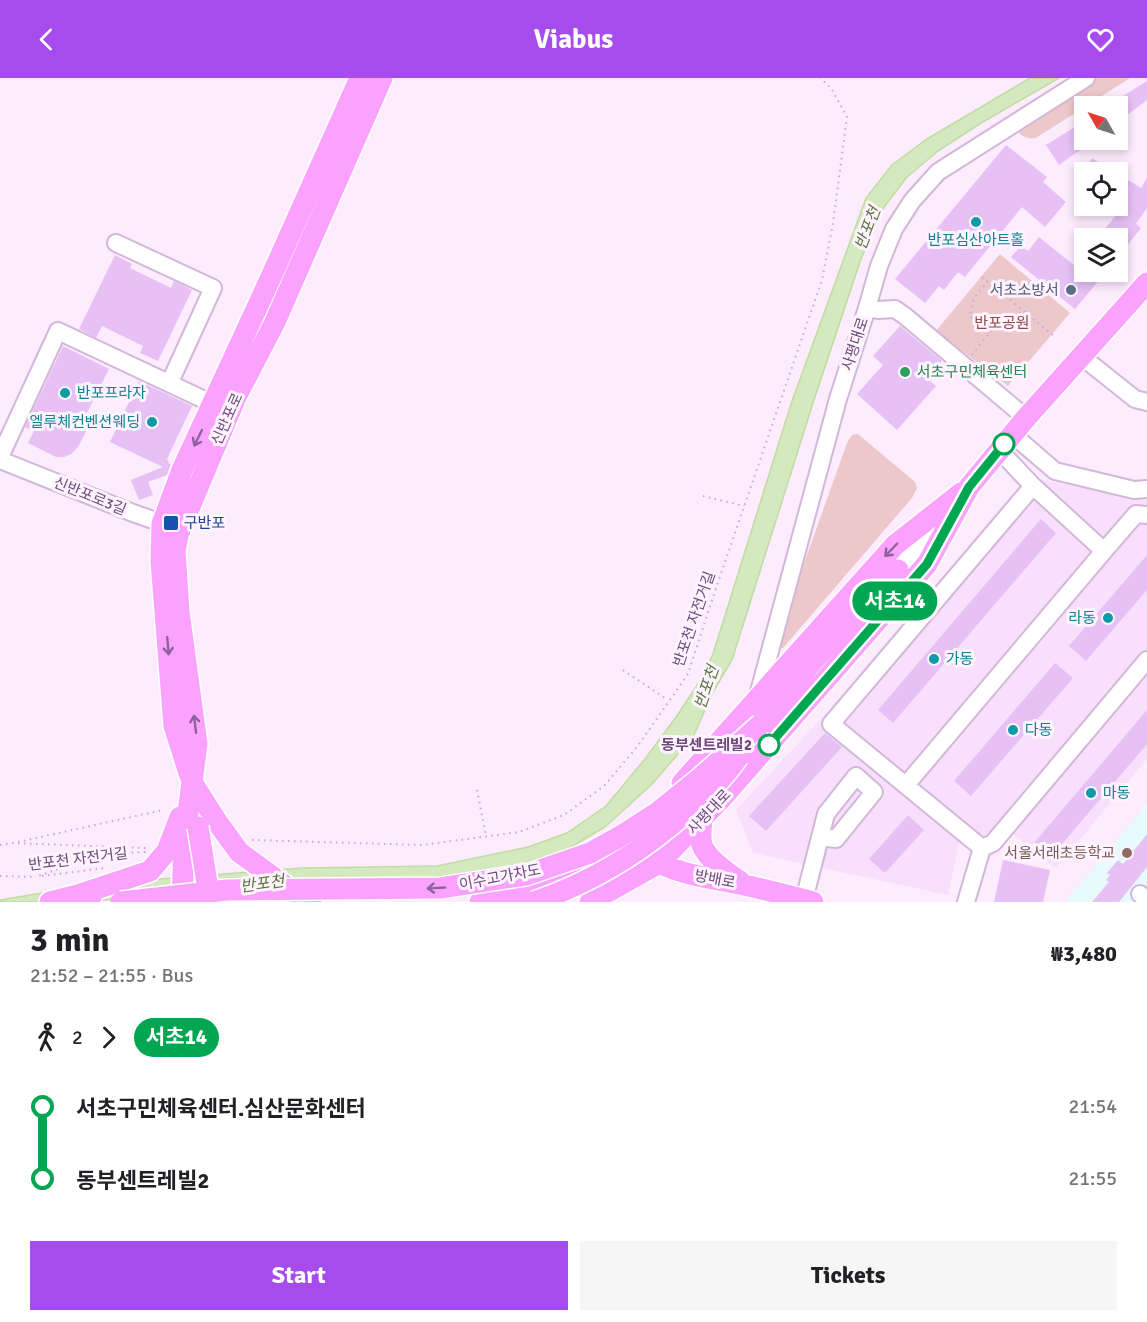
<!DOCTYPE html>
<html lang="en">
<head>
<meta charset="utf-8">
<style>
  :root { --surface:#fff; --page:#f6f6f6; --text:#202124; --muted:#757577; --accent:#a64bec }
  body { margin:0; font-family:Signika,"Noto Sans KR",sans-serif; background:var(--page); color:var(--text); height:100vh; display:flex; flex-direction:column; font-size:22px; white-space:nowrap }
  * { box-sizing:border-box; margin:0 }
  p { font-size:20px; color:var(--muted) }
  .icon { flex:none; width:33px; height:33px; fill:none; stroke:currentColor; stroke-width:2; stroke-linecap:round; stroke-linejoin:round }
  .map { position:relative; height:824px; overflow:hidden }
  .drawer { display:flex; flex-direction:column; background:var(--surface); flex:1 }
  .drawer>* { flex:none }
  .badge { padding:0 12px; border-radius:20px; font-size:21px; line-height:39px }
  .needle { width:39px; rotate:309deg }
  .fabs { position:absolute; left:1074px; top:18px; display:grid; gap:12px }
  .fabs a { display:grid; place-items:center; width:54px; height:54px; border-radius:0px; background:var(--surface); box-shadow:0 3px 9px #0003; font-size:30px }
  .map>.badge { position:absolute; translate:-50% -50%; box-shadow:0 0 0 3px #fff }
  .legs { display:flex; align-items:center; gap:9px; height:66px; padding:0 30px; font-size:20px }
  .legs p { margin-inline-start:auto }
  .headline { display:flex; align-items:center; justify-content:space-between; height:102px; padding:0 30px }
  h1 { font-size:33px; font-weight:700; line-height:45px }
  .cta { display:flex; gap:12px; margin-top:auto; padding:12px 30px }
  .cta a { flex:1; height:69px; border-radius:0px; background:var(--accent); color:#fff; font-size:24px; font-weight:700; line-height:69px; text-align:center }
  .cta a+a { background:var(--page); color:var(--text) }
  ul { padding:0 30px; list-style:none }
  li { display:flex; align-items:center; gap:21px; height:72px; font-size:22px }
  li i { display:grid; place-items:center; width:9px; height:100%; margin:0 8px; background:currentColor }
  li i::after { content:''; width:15px; height:15px; margin:-8px; border:4px solid; border-radius:50%; background:var(--surface) }
  li p { margin-inline-start:auto }
  li:first-child i { background:linear-gradient(#0000 50%,currentColor 0) }
  li:last-child i { background:linear-gradient(currentColor 50%,#0000 0) }
  header { display:flex; justify-content:space-between; align-items:center; height:78px; padding:0 30px; background:var(--accent); color:#fff; font-size:27px; font-weight:700 }
  .map>svg:first-child { display:block }
</style>
</head>
<body>
<header><svg class="icon" aria-label="back" viewBox="0 0 24 24"><path d="M15 5l-7 7 7 7"/></svg>Viabus<svg class="icon" aria-label="heart" viewBox="0 0 24 24"><path d="M12 20l-8-8c-3-5 5-10 8-4 3-6 11-1 8 4z"/></svg></header>
<div class="map">
<svg width="1147" height="824" viewBox="0 0 1147 824">
  <rect width="100%" height="100%" fill="#fdebfe"/>
  <path fill="#f8dffb" d="M 1027,399 L 1133,420 L 1147,420 L 1147,681 L 1056,790 L 1012,755 L 990,780 L 821,641 Z
    M 820,642 L 960,760 L 948,817 L 753,775 L 736,732 Z"/>
  <path fill="#e7fbfa" d="M 1147,726 L 1147,824 L 1065,824 Z"/>
  <path fill="#edc8ca" d="M 1093,0 L 1130,0 L 1036,60 C 1028,61 1021,59 1017,52 Z
    M 1000,176 L 1070,235 L 1008,308 L 936,253 Z
    M 858,356 L 915,404 L 917,410 L 912,420 L 783,570 L 779,570 L 777,561 L 847,365 L 852,357 Z"/>
  <path fill="#d4e9bd" stroke="#c0dca3" stroke-width="1.5" d="M 1030,0 L 1059,0 L 981,45 L 938,73 L 907,99 L 884,129 L 861,181 L 813,325 L 732,582 L 713,614 L 693,659 L 651,707 L 605,749 L 566,772 L 500,792 L 404,802 L 209,817 L 103,822 L 87,824 L 0,824 L 0,822 L 97,806 L 302,790 L 437,788 L 528,769 L 567,755 L 606,728 L 645,681 L 676,639 L 698,606 L 713,576 L 792,323 L 866,120 L 892,87 L 927,61 Z"/>
  <path fill="#e7c1f5" d="M 1147,3 L 1147,22 L 1118,44 L 1118,28 L 1107,28 Z
    M 1084,43 L 1084,62 L 1094,62 L 1059,87 L 1046,67 Z
    M 1006,67 L 1047,99 L 1043,104 L 1066,124 L 1045,149 L 1022,129 L 965,199 L 958,194 L 944,212 L 939,208 L 925,225 L 895,201 Z
    M 1092,80 L 1116,94 L 1082,94 Z
    M 1118,96 L 1141,110 L 1147,100 L 1147,130 L 1136,146 L 1141,150 L 1118,179 L 1118,160 L 1097,160 L 1129,122 L 1118,115 Z
    M 1039,159 L 1075,188 L 1084,176 L 1084,194 L 1106,194 L 1075,231 L 1011,179 L 1021,168 L 1028,173 Z
    M 115,177 L 132,186 L 130,190 L 171,210 L 174,203 L 192,212 L 158,283 L 140,275 L 143,268 L 102,248 L 96,260 L 79,251 Z
    M 900,248 L 942,283 L 927,300 L 936,308 L 897,352 L 857,316 L 883,287 L 873,278 Z
    M 63,268 L 109,291 L 85,339 L 92,342 L 78,369 L 71,376 L 64,379 L 56,379 L 28,365 L 34,353 L 25,349 Z
    M 139,303 L 192,328 L 167,381 L 170,387 L 171,386 L 167,397 L 148,404 L 153,417 L 139,422 L 131,402 L 163,389 L 110,364 Z
    M 1041,441 L 1056,455 L 893,645 L 878,632 Z
    M 1147,477 L 1147,512 L 1086,583 L 1069,568 Z
    M 1055,585 L 1073,600 L 971,718 L 954,703 Z
    M 1147,632 L 1147,666 L 1051,779 L 1034,765 Z
    M 825,655 L 842,669 L 766,753 L 749,738 Z
    M 908,737 L 924,752 L 885,795 L 869,781 Z
    M 1147,756 L 1147,789 L 1119,824 L 1092,824 L 1109,804 L 1106,802 L 1110,797 L 1107,795 L 1118,782 L 1123,786 Z
    M 1003,782 L 1050,792 L 1043,824 L 994,824 Z"/>
  <g fill="none" stroke-linecap="round" stroke-linejoin="round">
    <defs>
      <path id="minor" d="M 116,165 L 213,210 L 170,304
        M 867,230 L 878,232 L 895,231 L 905,238 L 1026,340
        M 1081,278 L 1135,321 L 1147,324
        M 247,280 L 278,208
        M 1012,356 L 1055,393 L 1134,412 L 1147,411
        M 999,372 L 1033,408
        M 0,379 L 58,253 L 213,326
        M 0,382 L 133,435 L 173,449
        M 1104,473 L 1136,436 L 1147,437
        M 898,492 L 949,433
        M 757,621 L 838,321 L 867,230 L 879,188 L 894,151 L 912,123 L 938,94 L 1086,0
        M 906,707 L 1104,473 L 1033,408 L 831,646 L 982,770 L 966,824
        M 982,770 L 993,765 L 1147,582
        M 1140,816 L 1147,822
        M 804,822 L 826,736 L 856,698 L 874,714 L 836,761 L 820,759"/>
      <path id="major" d="M 761,646 L 814,582 L 898,492
        M 190,698 L 174,648 L 161,483 L 162,446 L 182,392 L 271,199 L 360,0
        M 192,704 L 218,745 L 239,774 L 292,813 L 311,824
        M 682,705 L 895,467 L 961,415
        M 702,742 C 701,750 700,759 702,767 C 707,781 729,796 741,804
        M 649,779 C 676,797 712,800 744,807 C 767,812 790,818 813,824
        M 78,817 L 150,793 L 167,773 L 180,739
        M 50,824 L 78,817 L 91,819
        M 182,824 L 184,765 L 197,666 L 179,534 L 175,473 L 178,457 L 236,319 L 275,244 L 382,0
        M 480,824 L 530,812 L 592,787 L 616,767
        M 590,824 L 659,785 L 721,721 L 927,486 L 969,409 L 1026,340 L 1147,205"/>
    </defs>
    <use href="#minor" stroke="#d2b7d9" stroke-width="20"/>
    <use href="#major" stroke="#fff" stroke-width="24"/>
    <path stroke="#cca3db" stroke-width="2" stroke-dasharray="1.5 4.5" stroke-linecap="butt" d="M 982,199 L 1054,258
      M 988,203 L 974,220 L 970,238 L 990,254
      M 972,277 L 1001,240 L 1026,234
      M 703,418 L 744,428
      M 623,592 L 668,622
      M 477,712 L 486,758
      M 252,762 L 422,767 L 519,754 L 564,737 L 604,708 L 637,669 L 688,596 L 713,519 L 822,202 L 833,145 L 847,39 L 831,10 L 820,0
      M 18,764 L 163,732
      M 12,765 L 146,770 L 145,774 L 104,776 L 35,799
      M 0,767 L 12,765
      M 0,798 L 36,799
      M 42,798 L 105,790"/>
    <use href="#minor" stroke="#fff" stroke-width="16"/>
    <use href="#major" stroke="#fba2fe" stroke-width="21"/>
    <defs>
      <path id="major-bridge" d="M 198,749 L 209,817
        M 121,824 L 227,812 L 440,810 L 526,797 L 590,775 L 619,759 L 658,734 L 699,701 L 761,646
        M 534,824 C 590,805 640,775 684,736 C 704,719 723,701 738,679"/>
    </defs>
    <use href="#major-bridge" stroke="#fff" stroke-width="24" stroke-linecap="butt"/>
    <use href="#major-bridge" stroke="#fba2fe" stroke-width="21"/>
  </g>
  <defs><path id="oneway-shaft" d="M-6 0H5M1.5-3L5.5 0L1.5 3" fill="none" stroke-width="1.6" stroke-linecap="round" stroke-linejoin="round" transform="scale(1.5)"/></defs>
  <g stroke="#90619c">
    <use href="#oneway-shaft" transform="translate(198 360) rotate(116)"/>
    <use href="#oneway-shaft" transform="translate(891 472) rotate(134)"/>
    <use href="#oneway-shaft" transform="translate(168 568) rotate(85)"/>
    <use href="#oneway-shaft" transform="translate(195 646) rotate(-97)"/>
    <use href="#oneway-shaft" transform="translate(436 810) rotate(177)"/>
  </g>
  <g fill="none" stroke-linecap="round" stroke-linejoin="round">
    <defs>
      <path id="line-1" d="M 769,667 L 927,486 L 969,409 L 1004,366"/>
    </defs>
    <use href="#line-1" stroke="#fff" stroke-width="14"/>
    <use href="#line-1" stroke="#00a651" stroke-width="9"/>
  </g>
  <g fill="#0f9aa8" stroke="#fef3ff" stroke-width="2">
    <circle cx="976" cy="144" r="6"/>
    <circle cx="65" cy="315" r="6"/>
    <circle cx="152" cy="344" r="6"/>
    <circle cx="1108" cy="540" r="6"/>
    <circle cx="934" cy="581" r="6"/>
    <circle cx="1013" cy="652" r="6"/>
    <circle cx="1091" cy="715" r="6"/>
  </g>
  <circle fill="#5c6f8a" stroke="#fef3ff" stroke-width="2" cx="1071" cy="212" r="6"/>
  <circle fill="#2e9e5b" stroke="#fef3ff" stroke-width="2" cx="905" cy="294" r="6"/>
  <g fill="#fff" stroke="#00a651" stroke-width="3">
    <circle cx="1004" cy="366" r="10"/>
    <circle cx="769" cy="667" r="10"/>
  </g>
  <rect fill="#1a4fb4" stroke="#fef3ff" stroke-width="2" x="163" y="437" width="16" height="16" rx="3"/>
  <circle fill="#8d6e63" stroke="#fef3ff" stroke-width="2" cx="1127" cy="775" r="6"/>
  <g text-anchor="middle" stroke-width="6" stroke-linejoin="round" paint-order="stroke">
    <g font-size="15" fill="#0d838f" stroke="#fef3ff" text-anchor="start">
      <text x="976" y="167" text-anchor="middle">반포심산아트홀</text>
      <text x="77" y="320">반포프라자</text>
      <text x="140" y="349" text-anchor="end">엘루체컨벤션웨딩</text>
      <text x="1096" y="545" text-anchor="end">라동</text>
      <text x="946" y="586">가동</text>
      <text x="1025" y="657">다동</text>
      <text x="1103" y="720">마동</text>
    </g>
    <g font-size="15" fill="#4e5e75" stroke="#fef3ff" text-anchor="end">
      <text x="1059" y="217">서초소방서</text>
    </g>
    <g font-size="15" fill="#8e4b48" stroke="#fef3ff">
      <text x="1002" y="250">반포공원</text>
    </g>
    <g font-size="15" fill="#6d4b7c" stroke="#fef3ff">
      <text transform="translate(855 266) rotate(-72)" y="5">사평대로</text>
      <text transform="translate(227 341) rotate(-66)" y="5">신반포로</text>
      <text transform="translate(90 418) rotate(22)" y="5">신반포로3길</text>
      <text transform="translate(694 541) rotate(-71)" y="5">반포천 자전거길</text>
      <text transform="translate(709 734) rotate(-47)" y="5">사평대로</text>
      <text transform="translate(78 781) rotate(-7)" y="5">반포천 자전거길</text>
      <text transform="translate(500 799) rotate(-11)" y="5">이수고가차도</text>
      <text transform="translate(715 801) rotate(11)" y="5">방배로</text>
    </g>
    <g font-size="15" fill="#27864d" stroke="#fef3ff" text-anchor="start">
      <text x="917" y="299">서초구민체육센터</text>
    </g>
    <g font-size="15" fill="#164399" stroke="#fef3ff" text-anchor="start">
      <text x="184" y="450">구반포</text>
    </g>
    <g font-size="15" font-weight="bold" fill="#6d4b7c" stroke="#fef3ff" text-anchor="end">
      <text x="752" y="672">동부센트레빌2</text>
    </g>
    <g font-size="15" fill="#785e54" stroke="#fef3ff" text-anchor="end">
      <text x="1115" y="780">서울서래초등학교</text>
    </g>
    <g font-size="16" font-style="italic" fill="#59793a" stroke="#fef3ff">
      <text transform="translate(867 150) rotate(-69)" y="6">반포천</text>
      <text transform="translate(706 609) rotate(-71)" y="6">반포천</text>
      <text transform="translate(262 805) rotate(-8)" y="6">반포천</text>
    </g>
  </g>
</svg>
<div class="fabs">
<a><svg class="needle" viewBox="-14 -14 28 28"><path d="M0-13l5 13h-10z" fill="#e53935"/><path d="M0 13l5-13h-10z" fill="#757577"/></svg></a>
<a><svg class="icon" aria-label="locate" viewBox="0 0 24 24"><circle cx="12" cy="12" r="6"/><path d="M12 2v4M12 18v4M2 12h4M18 12h4"/></svg></a>
<a><svg class="icon" aria-label="layers" viewBox="0 0 24 24"><path d="M12 4l9 5-9 5-9-5zM3 14l9 5 9-5"/></svg></a>
</div>
<b class="badge" style="left:895px;top:523px;background:#00a651;color:#fff">서초14</b>
</div>
<section class="drawer">
<div class="headline"><div><h1>3 min</h1><p>21:52 – 21:55 · Bus</p></div><b>₩3,480</b></div>
<div class="legs"><svg class="icon" aria-label="walk" viewBox="0 0 24 24"><circle cx="13" cy="4" r="2"/><path d="M13 8l-2 6 4 7M11 14l-3 7M7 12l3-4h3l4 4"/></svg>2<svg class="icon" aria-label="forward" viewBox="0 0 24 24"><path d="M9 5l7 7-7 7"/></svg><b class="badge" style="background:#00a651;color:#fff">서초14</b></div>
<ul>
<li><i style="color:#00a651"></i><b>서초구민체육센터.심산문화센터</b><p>21:54</p></li>
<li><i style="color:#00a651"></i><b>동부센트레빌2</b><p>21:55</p></li>
</ul>
<div class="cta"><a>Start</a><a>Tickets</a></div>
</section>
</body>
</html>
